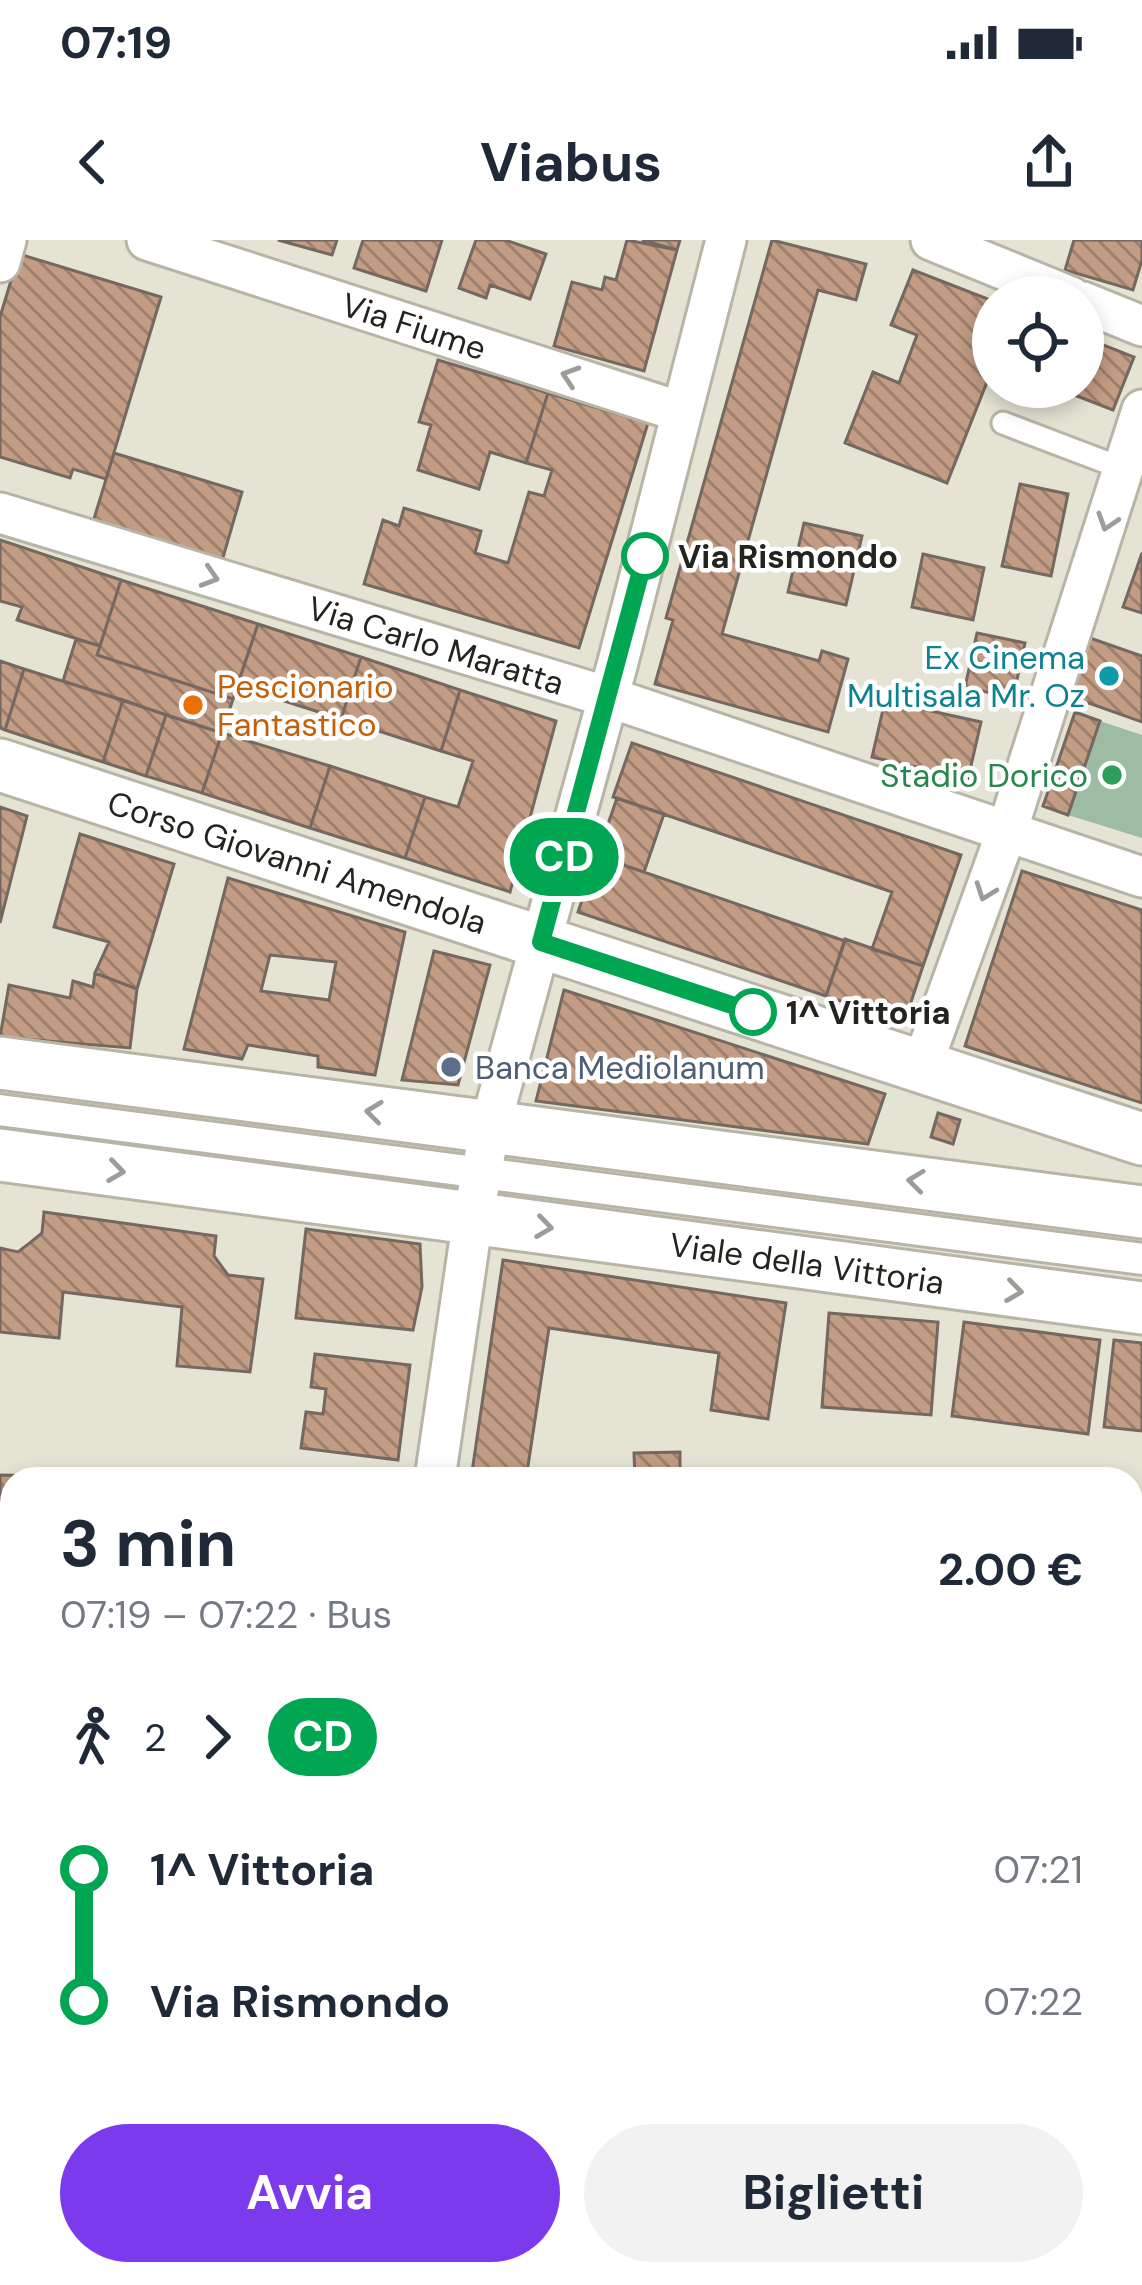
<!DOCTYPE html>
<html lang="it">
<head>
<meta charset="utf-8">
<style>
  :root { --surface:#fff; --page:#f2f2f3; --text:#1f2937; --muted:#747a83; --accent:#7c3aed }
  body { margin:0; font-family:"DM Sans",sans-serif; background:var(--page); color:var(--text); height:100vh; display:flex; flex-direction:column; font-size:45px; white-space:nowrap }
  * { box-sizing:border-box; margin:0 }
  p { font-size:39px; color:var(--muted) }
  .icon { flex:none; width:66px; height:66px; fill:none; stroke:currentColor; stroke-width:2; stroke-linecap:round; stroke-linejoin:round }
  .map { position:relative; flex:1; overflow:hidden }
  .sheet { position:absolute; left:0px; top:1227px; width:1143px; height:819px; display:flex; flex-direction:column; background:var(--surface); border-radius:36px 36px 0 0; box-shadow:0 6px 18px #0003 }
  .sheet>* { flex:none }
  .badge { padding:0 24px; border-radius:39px; font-size:42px; line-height:78px }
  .tools { position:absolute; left:972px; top:36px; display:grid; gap:24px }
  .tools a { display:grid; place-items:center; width:132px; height:132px; border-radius:50%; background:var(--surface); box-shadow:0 6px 18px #0003; font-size:60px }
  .map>.badge { position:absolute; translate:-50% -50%; box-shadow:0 0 0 6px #fff }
  .legs { display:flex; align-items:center; gap:18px; height:132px; padding:0 60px; font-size:39px }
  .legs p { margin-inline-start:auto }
  .summary { display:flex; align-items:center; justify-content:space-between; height:204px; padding:0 60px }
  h1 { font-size:66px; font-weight:700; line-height:90px }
  .button { display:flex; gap:24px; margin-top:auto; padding:24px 60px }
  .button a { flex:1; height:138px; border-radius:72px; background:var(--accent); color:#fff; font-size:48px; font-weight:700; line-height:138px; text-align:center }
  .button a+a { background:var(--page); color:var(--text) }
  ul { padding:0 60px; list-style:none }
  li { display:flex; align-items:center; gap:42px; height:132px; font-size:45px }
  li i { display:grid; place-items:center; width:18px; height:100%; margin:0 15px; background:currentColor }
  li i::after { content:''; width:30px; height:30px; margin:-15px; border:9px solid; border-radius:50%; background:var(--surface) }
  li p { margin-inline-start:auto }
  li:first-child i { background:linear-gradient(#0000 50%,currentColor 0) }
  li:last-child i { background:linear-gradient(currentColor 50%,#0000 0) }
  .status { display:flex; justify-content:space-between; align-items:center; height:84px; padding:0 60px; background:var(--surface); direction:ltr }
  .status svg { height:33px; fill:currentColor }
  header { display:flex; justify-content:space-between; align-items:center; height:156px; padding:0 60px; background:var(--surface); font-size:54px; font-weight:700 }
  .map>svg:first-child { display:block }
</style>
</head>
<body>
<div class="status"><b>07:19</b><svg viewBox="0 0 49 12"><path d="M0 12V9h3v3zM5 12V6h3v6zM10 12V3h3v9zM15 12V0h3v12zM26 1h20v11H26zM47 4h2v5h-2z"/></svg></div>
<header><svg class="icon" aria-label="back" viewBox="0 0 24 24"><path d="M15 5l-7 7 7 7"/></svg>Viabus<svg class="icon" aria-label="share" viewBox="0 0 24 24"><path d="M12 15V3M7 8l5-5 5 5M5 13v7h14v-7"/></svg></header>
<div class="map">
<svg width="1142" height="2045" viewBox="0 0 1142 2045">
  <defs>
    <pattern id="building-back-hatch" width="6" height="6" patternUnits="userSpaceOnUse" patternTransform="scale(3)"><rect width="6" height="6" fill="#c29c83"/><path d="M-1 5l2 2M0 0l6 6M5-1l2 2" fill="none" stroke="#9d7f6b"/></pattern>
  </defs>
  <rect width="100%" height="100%" fill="#e5e3d4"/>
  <path fill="#9ebba4" d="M 1100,481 L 1142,495 L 1142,598 L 1068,575 Z"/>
  <path fill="url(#building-back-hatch)" stroke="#746860" stroke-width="3" fill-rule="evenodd" d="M 278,0 L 337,0 L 332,15 Z
    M 363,0 L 442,0 L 426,51 L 354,28 Z
    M 476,0 L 505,0 L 546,14 L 530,59 L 490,45 L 486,58 L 459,48 Z
    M 627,0 L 677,10 L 644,131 L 554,106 L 572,42 L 602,50 L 605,37 L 616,40 Z
    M 642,0 L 680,0 L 677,10 Z
    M 772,0 L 866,24 L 856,60 L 818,50 L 722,394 L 819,421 L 822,411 L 848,419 L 828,492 L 655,444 L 673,380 L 666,378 Z
    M 1074,0 L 1142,0 L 1142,20 L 1133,50 L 1065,30 Z
    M 19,14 L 161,57 L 106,239 L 73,229 L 70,238 L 0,217 L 0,77 Z
    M 913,30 L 993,61 L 993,127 L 947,243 L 845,203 L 873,132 L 899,143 L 917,95 L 891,85 Z
    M 1083,97 L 1134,117 L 1113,170 L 1054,147 L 1083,147 Z
    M 438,120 L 548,153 L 526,223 L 490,212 L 479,249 L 418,230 L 431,185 L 419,182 Z
    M 548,153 L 648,183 L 579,408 L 364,344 L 383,280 L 399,286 L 404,268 L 481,291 L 475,313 L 508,323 L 529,252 L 544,256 L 552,230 L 526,223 Z
    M 114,213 L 242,252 L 222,321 L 93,282 Z
    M 1020,244 L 1068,254 L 1051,336 L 1002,326 Z
    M 804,283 L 862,296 L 846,365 L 788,352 Z
    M 0,300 L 121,340 L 100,406 L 17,380 L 22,367 L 0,361 Z
    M 1142,313 L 1142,373 L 1123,367 Z
    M 923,314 L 984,328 L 973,380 L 912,367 Z
    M 121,340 L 258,384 L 233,459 L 97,415 Z
    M 258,384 L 361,417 L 341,479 L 237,446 Z
    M 977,393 L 1025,403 L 1013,458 L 965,447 Z
    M 1090,398 L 1142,416 L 1142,482 L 1069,456 Z
    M 76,399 L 100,406 L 97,415 L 233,459 L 222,493 L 63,441 Z
    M 361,417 L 460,450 L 441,511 L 341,479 Z
    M 0,421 L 24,429 L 5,490 L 0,488 Z
    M 24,429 L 123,460 L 103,522 L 5,490 Z
    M 460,450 L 556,481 L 510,652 L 405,618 L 425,557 L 458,567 L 473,521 L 441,511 Z
    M 123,460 L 166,475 L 146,536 L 103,522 Z
    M 885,461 L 981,482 L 968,539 L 872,517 Z
    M 1075,472 L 1100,481 L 1068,575 L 1043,566 Z
    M 166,475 L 222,493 L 202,553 L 146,536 Z
    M 222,493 L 330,526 L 310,588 L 202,553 Z
    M 632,503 L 961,615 L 923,726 L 872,709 L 892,652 L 613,557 Z
    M 330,526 L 425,557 L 405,618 L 310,588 Z
    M 617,558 L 664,574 L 644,632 L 597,616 Z
    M 0,567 L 27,576 L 0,683 Z
    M 80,594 L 174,624 L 137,749 L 95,733 L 109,702 L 54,687 Z
    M 597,616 L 845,701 L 826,756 L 578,672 Z
    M 1022,631 L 1142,670 L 1142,863 L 965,806 Z
    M 228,638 L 405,692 L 375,835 L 318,827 L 318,816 L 248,805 L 242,819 L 184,809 ZM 270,715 L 336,722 L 329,760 L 261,751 Z
    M 845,699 L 923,726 L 904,783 L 826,756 Z
    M 434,711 L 490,725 L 458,845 L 402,840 Z
    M 95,733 L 137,749 L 130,808 L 0,797 L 9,745 L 70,758 L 73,741 L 93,747 Z
    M 564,750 L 885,854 L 868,904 L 536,861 Z
    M 938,873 L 960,880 L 953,904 L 931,897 Z
    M 44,972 L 216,996 L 214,1016 L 228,1035 L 263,1039 L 250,1132 L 177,1126 L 182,1067 L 63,1052 L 59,1098 L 0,1092 L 0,1008 L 18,1012 L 31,1002 L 42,993 Z
    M 306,989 L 420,1004 L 422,1047 L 413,1090 L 296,1078 Z
    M 503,1020 L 786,1063 L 768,1179 L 711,1170 L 719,1113 L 549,1088 L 526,1239 L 471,1239 Z
    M 829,1073 L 938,1082 L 931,1175 L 822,1167 Z
    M 964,1082 L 1100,1100 L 1088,1194 L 952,1176 Z
    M 1114,1100 L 1142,1103 L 1142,1191 L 1104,1187 Z
    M 315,1114 L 410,1125 L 398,1220 L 301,1208 L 306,1172 L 323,1174 L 326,1149 L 311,1147 Z
    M 680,1212 L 680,1239 L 635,1239 L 634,1213 Z
    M 0,1235 L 42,1236 L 41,1239 L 12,1239 L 12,1327 L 0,1326 Z
    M 1131,1291 L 1142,1291 L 1142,1331 L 1131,1331 Z
    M 0,1397 L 12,1397 L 12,1477 L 0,1477 Z
    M 1131,1413 L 1142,1414 L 1142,1498 L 1131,1497 Z
    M 1131,1539 L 1142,1541 L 1142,1612 L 1131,1609 Z
    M 3,1684 L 12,1684 L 12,1745 L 3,1745 Z
    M 406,2034 L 442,2034 L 439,2043 Z
    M 653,2034 L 716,2034 L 733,2045 L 646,2045 Z
    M 805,2034 L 833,2034 L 827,2045 Z"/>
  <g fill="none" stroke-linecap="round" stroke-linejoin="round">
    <defs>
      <path id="service" d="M 1003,183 L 1124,229"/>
      <path id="pedestrian" d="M 0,870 L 1142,1019"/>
      <path id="minor" d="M 147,0 L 681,172
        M 931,0 L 1071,57
        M 0,22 L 6,0
        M 1083,62 L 1142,86
        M 0,273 L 608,457 L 1142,637
        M 921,828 L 1007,591 L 1142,170
        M 435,1239 L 473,978 L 490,887 L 618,422 L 726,0
        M 0,1632 L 12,1633
        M 1131,1777 L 1142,1779
        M 1105,2045 L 1107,2034"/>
      <path id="tertiary" d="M 0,525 L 1142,899
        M 0,823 L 1142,972
        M 0,915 L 1142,1068
        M 0,1361 L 12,1361
        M 1131,1378 L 1142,1378
        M 35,2045 L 37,2034"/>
      <path id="secondary" d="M 0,1935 L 12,1937
        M 562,2034 L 582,2045"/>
    </defs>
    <use href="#service" stroke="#b8b5a7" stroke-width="27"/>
    <use href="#pedestrian" stroke="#b8b5a7" stroke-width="36"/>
    <use href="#minor" stroke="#b8b5a7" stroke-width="45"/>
    <use href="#tertiary" stroke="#b8b5a7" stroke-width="57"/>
    <use href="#secondary" stroke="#b8b5a7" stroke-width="63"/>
    <use href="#service" stroke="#fff" stroke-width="21"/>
    <use href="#pedestrian" stroke="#fff" stroke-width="30"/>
    <use href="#minor" stroke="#fff" stroke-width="39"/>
    <use href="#tertiary" stroke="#fff" stroke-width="51"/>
    <use href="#secondary" stroke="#fff" stroke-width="57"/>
  </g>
  <defs><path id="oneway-chevron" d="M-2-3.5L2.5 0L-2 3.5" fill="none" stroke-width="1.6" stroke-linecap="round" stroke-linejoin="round" transform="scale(3)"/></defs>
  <g stroke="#9c9c99">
    <use href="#oneway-chevron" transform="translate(570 136) rotate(-162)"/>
    <use href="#oneway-chevron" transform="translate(1107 282) rotate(108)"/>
    <use href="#oneway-chevron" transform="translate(210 337) rotate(17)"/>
    <use href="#oneway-chevron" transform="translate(985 652) rotate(110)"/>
    <use href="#oneway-chevron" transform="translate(374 872) rotate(-173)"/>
    <use href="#oneway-chevron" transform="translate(116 931) rotate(8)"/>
    <use href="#oneway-chevron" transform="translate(916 941) rotate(-173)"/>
    <use href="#oneway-chevron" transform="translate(544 987) rotate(8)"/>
    <use href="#oneway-chevron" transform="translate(1014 1051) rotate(8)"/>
  </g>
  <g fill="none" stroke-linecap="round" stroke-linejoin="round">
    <defs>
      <path id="line-1" d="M 645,316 L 541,702 L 753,772"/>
    </defs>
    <use href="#line-1" stroke="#fff" stroke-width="27"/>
    <use href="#line-1" stroke="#00a651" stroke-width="18"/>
  </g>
  <g fill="#fff" stroke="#00a651" stroke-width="6">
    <circle cx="645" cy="316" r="21"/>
    <circle cx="753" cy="772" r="21"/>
  </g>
  <circle fill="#0f9aa8" stroke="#fff" stroke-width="4.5" cx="1109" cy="436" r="12"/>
  <circle fill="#e8710a" stroke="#fff" stroke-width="4.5" cx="193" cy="465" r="12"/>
  <circle fill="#2e9e5b" stroke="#fff" stroke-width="4.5" cx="1112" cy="535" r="12"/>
  <circle fill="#5c6f8a" stroke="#fff" stroke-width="4.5" cx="451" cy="827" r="12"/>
  <g text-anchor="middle" stroke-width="9" stroke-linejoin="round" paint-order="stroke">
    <g font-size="33" fill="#24231d" stroke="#fff">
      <text transform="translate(414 86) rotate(18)" y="12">Via Fiume</text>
      <text transform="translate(436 405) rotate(17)" y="12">Via Carlo Maratta</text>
      <text transform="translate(297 622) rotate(18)" y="12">Corso Giovanni Amendola</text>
      <text transform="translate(807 1023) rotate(8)" y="12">Viale della Vittoria</text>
    </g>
    <g font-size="33" font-weight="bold" fill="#24231d" stroke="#fff" text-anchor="start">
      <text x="678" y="328">Via Rismondo</text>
      <text x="786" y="784">1^ Vittoria</text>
    </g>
    <g font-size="33" fill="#0d838f" stroke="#fff" text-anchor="end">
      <text x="1085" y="429">Ex Cinema<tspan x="1085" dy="38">Multisala Mr. Oz</tspan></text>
    </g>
    <g font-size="33" fill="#c56008" stroke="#fff" text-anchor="start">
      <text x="217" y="458">Pescionario<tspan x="217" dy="38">Fantastico</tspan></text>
    </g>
    <g font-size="33" fill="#27864d" stroke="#fff" text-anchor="end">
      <text x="1088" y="547">Stadio Dorico</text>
    </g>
    <g font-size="33" fill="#4e5e75" stroke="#fff" text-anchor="start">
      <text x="475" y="839">Banca Mediolanum</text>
    </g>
  </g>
</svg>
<div class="tools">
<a><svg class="icon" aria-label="locate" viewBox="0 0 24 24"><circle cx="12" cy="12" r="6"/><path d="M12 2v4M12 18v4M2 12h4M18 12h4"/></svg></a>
</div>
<b class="badge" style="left:564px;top:617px;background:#00a651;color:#fff">CD</b>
<section class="sheet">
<div class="summary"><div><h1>3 min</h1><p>07:19 – 07:22 · Bus</p></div><b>2.00 €</b></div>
<div class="legs"><svg class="icon" aria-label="walk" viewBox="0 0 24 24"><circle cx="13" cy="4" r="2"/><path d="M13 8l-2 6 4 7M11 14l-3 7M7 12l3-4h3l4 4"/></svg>2<svg class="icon" aria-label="forward" viewBox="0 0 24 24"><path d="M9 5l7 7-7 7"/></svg><b class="badge" style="background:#00a651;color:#fff">CD</b></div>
<ul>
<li><i style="color:#00a651"></i><b>1^ Vittoria</b><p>07:21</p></li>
<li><i style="color:#00a651"></i><b>Via Rismondo</b><p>07:22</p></li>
</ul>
<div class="button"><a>Avvia</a><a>Biglietti</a></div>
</section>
</div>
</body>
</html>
